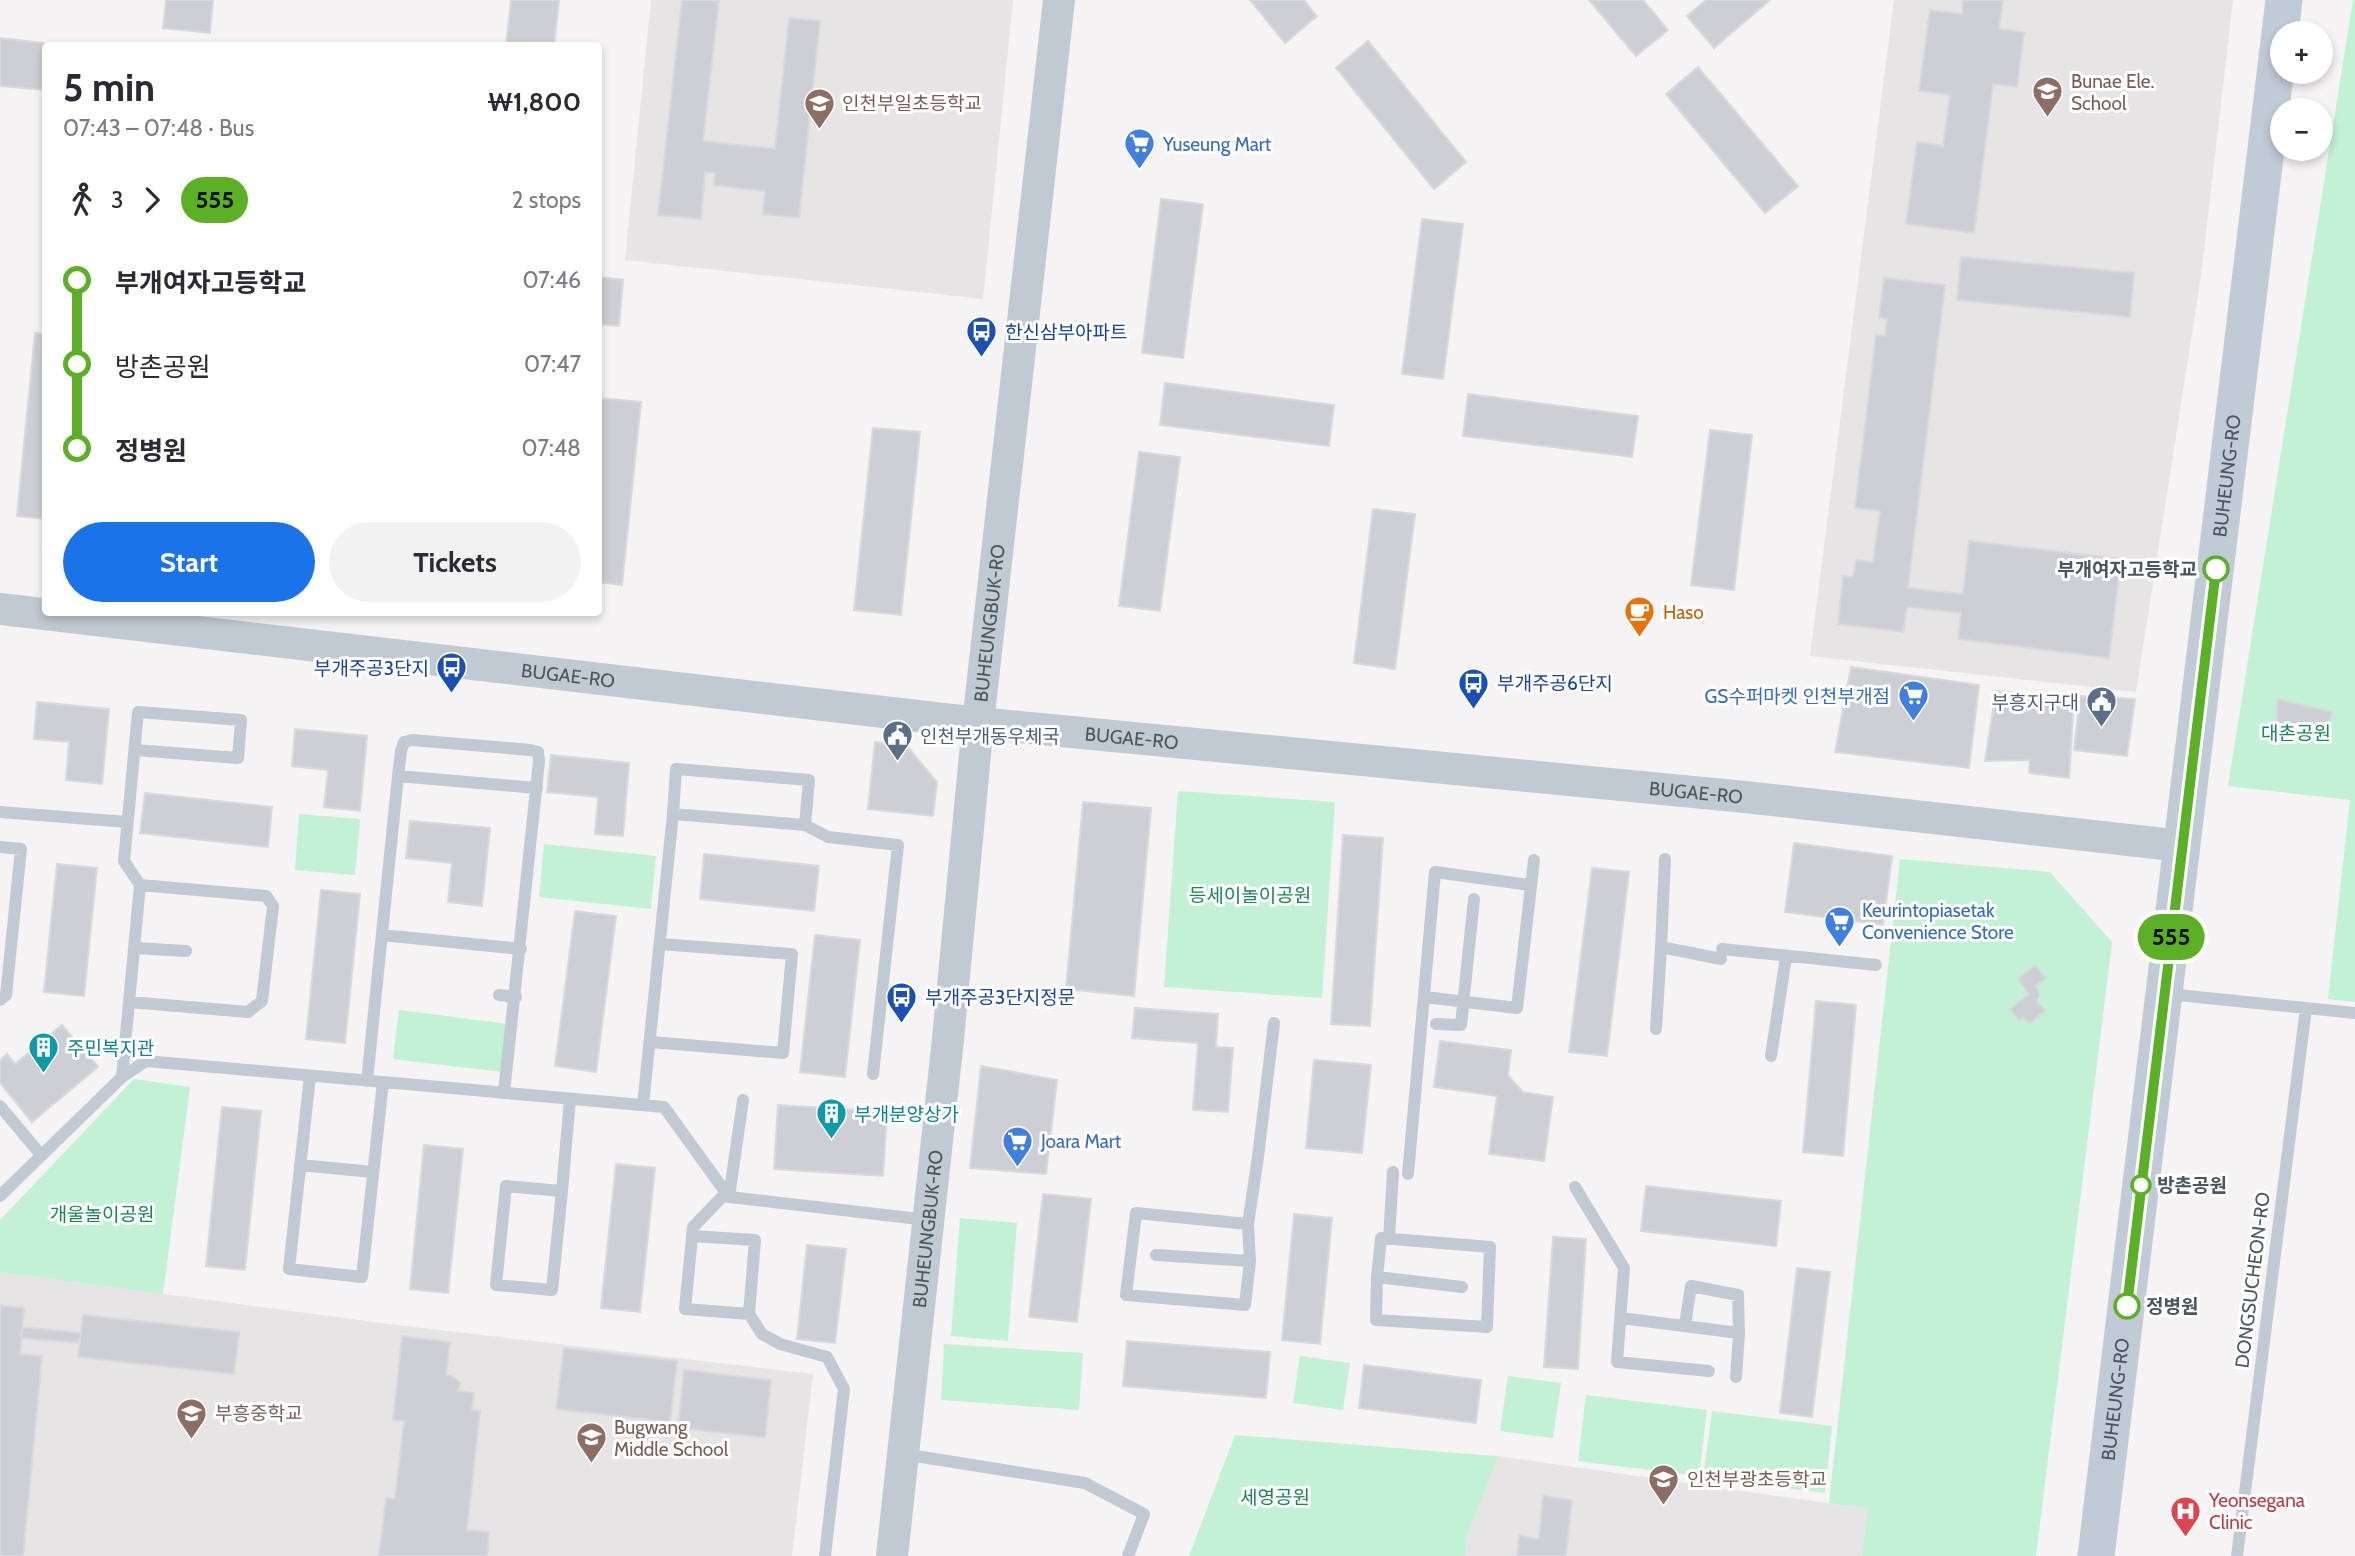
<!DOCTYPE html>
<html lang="en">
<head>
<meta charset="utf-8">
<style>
  :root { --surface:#fff; --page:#f2f2f3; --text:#2b2b33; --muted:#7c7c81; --accent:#1a73e8 }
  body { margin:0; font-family:Cabin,"Noto Sans KR",sans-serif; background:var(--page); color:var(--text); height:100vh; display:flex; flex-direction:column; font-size:26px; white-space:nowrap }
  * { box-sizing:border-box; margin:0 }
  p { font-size:23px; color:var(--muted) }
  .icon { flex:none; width:38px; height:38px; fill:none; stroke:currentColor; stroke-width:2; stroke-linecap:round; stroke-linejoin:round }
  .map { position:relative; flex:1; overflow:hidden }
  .details { position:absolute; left:42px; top:42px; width:560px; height:574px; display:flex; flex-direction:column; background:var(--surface); border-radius:7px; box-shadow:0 4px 10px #0003 }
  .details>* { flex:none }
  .badge { padding:0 14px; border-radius:23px; font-size:24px; line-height:46px }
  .controls { position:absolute; left:2270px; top:21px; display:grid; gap:14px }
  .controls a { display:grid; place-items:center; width:63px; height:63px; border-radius:50%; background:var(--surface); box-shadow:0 4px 10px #0003; font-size:35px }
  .map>.badge { position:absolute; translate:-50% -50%; box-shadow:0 0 0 4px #fff }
  .legs { display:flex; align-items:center; gap:10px; height:77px; padding:0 21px; font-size:23px }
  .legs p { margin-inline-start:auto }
  .summary { display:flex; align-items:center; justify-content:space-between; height:119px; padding:0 21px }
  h1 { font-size:38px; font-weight:800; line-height:52px }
  .cta { display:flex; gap:14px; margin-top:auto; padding:14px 21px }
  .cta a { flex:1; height:80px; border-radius:42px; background:var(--accent); color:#fff; font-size:28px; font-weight:800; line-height:80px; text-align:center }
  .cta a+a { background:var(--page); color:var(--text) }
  ul { padding:0 21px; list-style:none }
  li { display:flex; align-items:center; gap:24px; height:84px; font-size:26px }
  li i { display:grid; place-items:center; width:10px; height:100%; margin:0 9px; background:currentColor }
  li i::after { content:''; width:18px; height:18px; margin:-9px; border:5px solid; border-radius:50%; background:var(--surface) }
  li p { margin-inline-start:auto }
  li:first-child i { background:linear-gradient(#0000 50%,currentColor 0) }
  li:last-child i { background:linear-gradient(currentColor 50%,#0000 0) }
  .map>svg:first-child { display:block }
</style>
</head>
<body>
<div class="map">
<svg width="2355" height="1556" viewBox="0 0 2355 1556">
  <rect width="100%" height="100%" fill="#f5f3f3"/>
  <path fill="#e6e4e5" d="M 651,0 L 1013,0 L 983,299 L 625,260 Z
    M 1894,0 L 2233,0 L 2201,276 L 2136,692 L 1810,656 Z
    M 0,1272 L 397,1325 L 813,1374 L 792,1556 L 0,1556 Z
    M 1498,1456 L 1868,1509 L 1862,1556 L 1465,1556 L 1467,1537 Z"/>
  <path fill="#c3f1d5" d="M 2353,0 L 2355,0 L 2355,1002 L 2328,999 L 2350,800 L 2228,786 Z
    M 1178,791 L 1335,802 L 1322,998 L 1164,987 Z
    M 299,814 L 360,819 L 355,875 L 295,870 Z
    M 544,844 L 656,856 L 651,909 L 539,897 Z
    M 1900,859 L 2050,872 L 2112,942 L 2036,1556 L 1862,1556 L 1868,1509 L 1829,1503 Z
    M 399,1010 L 508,1024 L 502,1072 L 393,1059 Z
    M 134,1079 L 190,1087 L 163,1294 L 0,1272 L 0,1220 Z
    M 960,1218 L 1017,1223 L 1008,1341 L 951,1336 Z
    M 944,1344 L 1083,1353 L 1079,1410 L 941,1400 Z
    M 1300,1356 L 1350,1363 L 1343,1410 L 1293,1403 Z
    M 1508,1376 L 1561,1383 L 1553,1438 L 1500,1431 Z
    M 1586,1395 L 1707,1410 L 1699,1476 L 1578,1461 Z
    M 1712,1411 L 1832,1426 L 1825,1493 L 1703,1478 Z
    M 1235,1435 L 1482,1455 L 1498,1456 L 1467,1537 L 1465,1556 L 1189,1556 Z"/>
  <path fill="#cdcfd5" stroke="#d7d9de" stroke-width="2" d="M 166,0 L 213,0 L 210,33 L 163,28 Z
    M 511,0 L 559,0 L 554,46 L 506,46 Z
    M 682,0 L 719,0 L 703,141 L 775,149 L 789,18 L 820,21 L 799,218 L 763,214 L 765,191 L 714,185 L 715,173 L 705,172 L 701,219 L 658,215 Z
    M 1250,0 L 1304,0 L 1317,16 L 1285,43 Z
    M 1589,0 L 1643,0 L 1668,30 L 1636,56 Z
    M 1706,0 L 1770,0 L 1714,48 L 1687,16 Z
    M 1963,0 L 2003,0 L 1999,29 L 2024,32 L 2017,87 L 1993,84 L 1974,233 L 1906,224 L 1917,142 L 1943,146 L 1950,95 L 1919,91 L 1930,10 L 1962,14 Z
    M 0,38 L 70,46 L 46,46 L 46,90 L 0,86 Z
    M 1368,41 L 1466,162 L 1434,189 L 1336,68 Z
    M 1698,67 L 1798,186 L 1765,213 L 1666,94 Z
    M 1161,199 L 1203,204 L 1183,358 L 1142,353 Z
    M 1422,219 L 1463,224 L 1443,379 L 1402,374 Z
    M 1961,257 L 2134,273 L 2130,317 L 1957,300 Z
    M 598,277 L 623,280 L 619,326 L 598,324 Z
    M 1884,278 L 1945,285 L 1908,588 L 1963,594 L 1969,541 L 2121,559 L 2109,658 L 1958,639 L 1961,613 L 1907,607 L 1903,632 L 1838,624 L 1843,576 L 1853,577 L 1856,560 L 1873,562 L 1880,511 L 1855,508 L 1876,335 L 1885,336 L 1887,319 L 1879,318 Z
    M 35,333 L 46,334 L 46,519 L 17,516 Z
    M 1165,383 L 1334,405 L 1329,446 L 1160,425 Z
    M 1468,394 L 1638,416 L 1632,457 L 1463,436 Z
    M 598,398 L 641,402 L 622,585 L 598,582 Z
    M 873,428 L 920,432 L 901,615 L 854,610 Z
    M 1710,430 L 1752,435 L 1734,590 L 1691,585 Z
    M 1139,452 L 1180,457 L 1160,611 L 1119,606 Z
    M 1373,509 L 1415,514 L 1395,669 L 1354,663 Z
    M 1851,667 L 1979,685 L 1969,768 L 1835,752 Z
    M 1996,691 L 2074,698 L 2069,778 L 2029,773 L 2030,760 L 1985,761 Z
    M 2080,696 L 2135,699 L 2127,756 L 2074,750 Z
    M 2277,699 L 2332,712 L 2325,736 L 2277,734 Z
    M 37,702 L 109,709 L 102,784 L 66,780 L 69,742 L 34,739 Z
    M 295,729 L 367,736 L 360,811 L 324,807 L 328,770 L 292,766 Z
    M 875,742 L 906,745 L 937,782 L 933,816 L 868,809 Z
    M 551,755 L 629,763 L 623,836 L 595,834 L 598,797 L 547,792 Z
    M 145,793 L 272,807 L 268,847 L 140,833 Z
    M 1083,802 L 1151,808 L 1134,996 L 1066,989 Z
    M 410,821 L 490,828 L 482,906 L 448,902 L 452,863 L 406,858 Z
    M 1343,835 L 1383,838 L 1370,1026 L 1331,1024 Z
    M 1794,843 L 1892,856 L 1883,925 L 1785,912 Z
    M 704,854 L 819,866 L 814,911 L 700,899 Z
    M 57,864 L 97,868 L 84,996 L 44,992 Z
    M 1592,868 L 1629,872 L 1607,1056 L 1569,1052 Z
    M 321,890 L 360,894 L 345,1043 L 306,1039 Z
    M 575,911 L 616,916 L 596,1072 L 555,1066 Z
    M 815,935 L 860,940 L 845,1077 L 800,1072 Z
    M 2035,965 L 2046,978 L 2036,986 L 2040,995 L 2037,1001 L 2045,1011 L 2029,1024 L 2023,1017 L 2019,1020 L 2010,1009 L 2029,994 L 2018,979 Z
    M 1816,1001 L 1856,1005 L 1843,1156 L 1803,1152 Z
    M 1135,1008 L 1218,1014 L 1216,1047 L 1233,1048 L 1228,1112 L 1193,1110 L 1198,1043 L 1132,1038 Z
    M 62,1025 L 98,1067 L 32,1122 L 0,1083 L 0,1060 L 7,1054 L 15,1064 Z
    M 1440,1041 L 1511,1050 L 1508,1076 L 1523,1092 L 1553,1097 L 1544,1161 L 1489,1154 L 1497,1096 L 1434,1087 Z
    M 1314,1060 L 1371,1065 L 1362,1153 L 1306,1148 Z
    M 981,1066 L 1057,1080 L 1046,1174 L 970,1168 Z
    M 778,1105 L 887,1112 L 883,1176 L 774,1169 Z
    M 222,1107 L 261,1111 L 245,1270 L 206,1266 Z
    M 424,1145 L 463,1149 L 448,1293 L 410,1289 Z
    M 616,1164 L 655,1168 L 640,1312 L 601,1308 Z
    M 1646,1186 L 1781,1201 L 1776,1246 L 1641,1231 Z
    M 1043,1194 L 1091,1199 L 1077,1322 L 1029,1317 Z
    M 1294,1214 L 1332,1218 L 1320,1344 L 1282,1340 Z
    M 1553,1237 L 1586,1239 L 1578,1369 L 1544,1367 Z
    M 807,1245 L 846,1249 L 835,1343 L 797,1339 Z
    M 1797,1268 L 1830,1272 L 1812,1417 L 1780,1413 Z
    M 0,1305 L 24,1308 L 20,1354 L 42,1356 L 23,1556 L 0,1556 Z
    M 83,1315 L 239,1332 L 234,1374 L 78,1357 Z
    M 22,1327 L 81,1333 L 80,1343 L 21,1338 Z
    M 402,1336 L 450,1342 L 446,1375 L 452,1376 L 460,1383 L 458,1391 L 474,1393 L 472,1410 L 480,1411 L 467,1530 L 489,1532 L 487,1556 L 379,1556 L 386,1498 L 395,1499 L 404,1421 L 393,1420 Z
    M 1127,1341 L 1270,1352 L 1266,1398 L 1123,1386 Z
    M 564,1348 L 677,1361 L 670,1422 L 556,1409 Z
    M 1364,1365 L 1481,1380 L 1476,1423 L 1359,1408 Z
    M 684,1370 L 771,1380 L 765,1437 L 678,1428 Z
    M 1543,1496 L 1572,1500 L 1566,1556 L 1517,1556 L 1519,1536 L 1539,1539 Z"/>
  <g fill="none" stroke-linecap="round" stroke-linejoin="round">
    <path stroke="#c1cad2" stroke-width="12" d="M 135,750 L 238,758 L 241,720 L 138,712 L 124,861 L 140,885 L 122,1077 L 146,1061 L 664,1107 L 729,1197 L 928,1220
      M 398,776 L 537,788
      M 0,812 L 127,822
      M 805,825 L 673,814 L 676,769 L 809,780 L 805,825 L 828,837 L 898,845 L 873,1074
      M 0,847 L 21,849 L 6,995 L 0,1000
      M 382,935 L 521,949
      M 1661,947 L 1665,859
      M 135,948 L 186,951
      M 1722,949 L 1876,965
      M 2168,994 L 2355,1013
      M 499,995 L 516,997
      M 1425,997 L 1517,1008 L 1534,860
      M 129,1002 L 248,1012 L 262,1001 L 273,906 L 266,896 L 140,885
      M 1436,1024 L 1461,1025 L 1474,899
      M 1656,1029 L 1661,947 L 1721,959
      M 651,1042 L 783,1053 L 792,954 L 660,944
      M 1771,1056 L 1786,957
      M 310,1076 L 289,1269 L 362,1277 L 383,1082
      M 367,1081 L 398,776 L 401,751 L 404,742 L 412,740 L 530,750 L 538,752 L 539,761 L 504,1093
      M 643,1105 L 673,814
      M 0,1106 L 41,1155
      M 300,1165 L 373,1172
      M 1408,1174 L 1435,872 L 1530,885
      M 506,1186 L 562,1191 L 552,1290 L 496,1285 Z
      M 1575,1187 L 1624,1268 L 1617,1362 L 1709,1371
      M 562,1191 L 570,1099
      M 0,1196 L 122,1077
      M 729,1197 L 743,1100
      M 1136,1213 L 1248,1224 L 1250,1261 L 1245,1305 L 1126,1295 Z
      M 1248,1224 L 1258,1157 L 1274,1023
      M 692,1236 L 755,1240 L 749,1314 L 685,1309 L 693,1227 L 726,1193
      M 1389,1239 L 1393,1172
      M 1156,1255 L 1250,1261
      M 1377,1277 L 1376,1320 L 1487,1327 L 1490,1247 L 1381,1238 L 1377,1277 L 1462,1287
      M 749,1314 L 762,1334 L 780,1344 L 827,1357 L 844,1389 L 825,1556
      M 1621,1318 L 1739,1333 L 1738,1295 L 1691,1286 L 1685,1325
      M 1736,1377 L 1739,1333
      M 903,1454 L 1085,1483 L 1144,1514 L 1128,1556
      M 2237,1556 L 2306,1008"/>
    <g stroke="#c1cad2" stroke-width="32">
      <path id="s1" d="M 0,609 L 978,723 L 1745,797 L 2182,846"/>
      <path id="s2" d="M 892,1556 L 948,1039 L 978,723 L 1059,0"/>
    </g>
    <path stroke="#c1cbd6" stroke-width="37" id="s3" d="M 2096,1556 L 2284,0"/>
  </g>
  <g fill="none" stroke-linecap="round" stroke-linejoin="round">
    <defs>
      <path id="line-1" d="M 2127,1306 L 2216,569"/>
    </defs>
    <use href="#line-1" stroke="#fff" stroke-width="16"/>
    <use href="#line-1" stroke="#5bb025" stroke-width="10"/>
  </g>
  <defs>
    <symbol id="school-pin" viewBox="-11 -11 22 30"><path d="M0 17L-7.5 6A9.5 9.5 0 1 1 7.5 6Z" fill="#8d6e63" stroke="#fff"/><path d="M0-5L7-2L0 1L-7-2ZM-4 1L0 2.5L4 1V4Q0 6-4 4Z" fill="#fff"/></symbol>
    <symbol id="supermarket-pin" viewBox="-11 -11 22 30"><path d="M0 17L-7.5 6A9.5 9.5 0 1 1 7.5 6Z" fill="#3f7fe0" stroke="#fff"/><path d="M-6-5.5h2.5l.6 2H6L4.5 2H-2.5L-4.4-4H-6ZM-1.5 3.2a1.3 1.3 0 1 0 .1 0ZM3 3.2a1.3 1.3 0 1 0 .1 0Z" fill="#fff"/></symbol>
    <symbol id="bus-pin" viewBox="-11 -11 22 30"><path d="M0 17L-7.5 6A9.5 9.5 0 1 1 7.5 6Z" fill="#1a4fb4" stroke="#fff"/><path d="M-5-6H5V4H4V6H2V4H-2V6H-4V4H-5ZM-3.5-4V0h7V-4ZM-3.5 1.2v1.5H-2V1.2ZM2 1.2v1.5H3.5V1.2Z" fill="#fff"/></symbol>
    <symbol id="cafe-pin" viewBox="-11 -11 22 30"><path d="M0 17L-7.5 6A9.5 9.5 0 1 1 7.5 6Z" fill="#e8710a" stroke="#fff"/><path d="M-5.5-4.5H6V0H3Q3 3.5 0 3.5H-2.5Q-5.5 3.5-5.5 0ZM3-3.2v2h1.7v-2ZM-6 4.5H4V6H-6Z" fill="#fff"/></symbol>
    <symbol id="civic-pin" viewBox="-11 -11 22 30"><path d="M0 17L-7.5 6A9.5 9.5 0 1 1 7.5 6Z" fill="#5c6f8a" stroke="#fff"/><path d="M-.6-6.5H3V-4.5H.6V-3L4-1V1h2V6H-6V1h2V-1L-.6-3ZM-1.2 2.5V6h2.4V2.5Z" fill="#fff"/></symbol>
    <symbol id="building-pin" viewBox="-11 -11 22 30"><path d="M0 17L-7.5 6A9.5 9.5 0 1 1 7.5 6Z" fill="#0f9aa8" stroke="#fff"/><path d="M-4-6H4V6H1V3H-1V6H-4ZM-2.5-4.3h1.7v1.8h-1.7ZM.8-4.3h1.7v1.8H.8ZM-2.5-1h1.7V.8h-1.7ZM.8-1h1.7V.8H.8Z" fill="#fff"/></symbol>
    <symbol id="hospital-pin" viewBox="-11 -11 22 30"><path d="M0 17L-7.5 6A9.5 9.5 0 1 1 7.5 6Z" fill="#e0444e" stroke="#fff"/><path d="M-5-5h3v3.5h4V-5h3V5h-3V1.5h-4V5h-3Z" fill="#fff"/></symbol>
  </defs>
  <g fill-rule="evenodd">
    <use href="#school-pin" x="2030" y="74" width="35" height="47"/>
    <use href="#school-pin" x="802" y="86" width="35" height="47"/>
    <use href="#supermarket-pin" x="1122" y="126" width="35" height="47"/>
    <use href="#bus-pin" x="964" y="314" width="35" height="47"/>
    <use href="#cafe-pin" x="1622" y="594" width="35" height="47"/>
    <use href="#bus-pin" x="434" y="650" width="35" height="47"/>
    <use href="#bus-pin" x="1456" y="666" width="35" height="47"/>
    <use href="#supermarket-pin" x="1896" y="678" width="35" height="47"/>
    <use href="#civic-pin" x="2084" y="684" width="35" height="47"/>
    <use href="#civic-pin" x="880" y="718" width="35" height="47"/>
    <use href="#supermarket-pin" x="1822" y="904" width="35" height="47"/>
    <use href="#bus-pin" x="884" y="980" width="35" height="47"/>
    <use href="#building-pin" x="26" y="1030" width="35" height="47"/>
    <use href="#building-pin" x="814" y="1096" width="35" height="47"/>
    <use href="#supermarket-pin" x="1000" y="1124" width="35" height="47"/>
    <use href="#school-pin" x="174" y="1396" width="35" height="47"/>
    <use href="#school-pin" x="574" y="1420" width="35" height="47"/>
    <use href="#school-pin" x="1646" y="1462" width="35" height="47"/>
    <use href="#hospital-pin" x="2168" y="1494" width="35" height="47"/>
  </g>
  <g fill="#fff" stroke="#5bb025" stroke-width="3.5">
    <circle cx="2216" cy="569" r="12"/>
    <circle cx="2141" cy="1185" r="9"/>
    <circle cx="2127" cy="1306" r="12"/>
  </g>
  <g text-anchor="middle" stroke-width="6" stroke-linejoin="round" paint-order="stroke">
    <g font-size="19" fill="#785e54" stroke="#fff" text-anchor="start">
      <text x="2071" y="88">Bunae Ele.<tspan x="2071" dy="22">School</tspan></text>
      <text x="842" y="110">인천부일초등학교</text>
      <text x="215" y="1420">부흥중학교</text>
      <text x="614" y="1434">Bugwang<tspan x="614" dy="22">Middle School</tspan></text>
      <text x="1687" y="1486">인천부광초등학교</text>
    </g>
    <g font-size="19" fill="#366cbe" stroke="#fff" text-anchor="start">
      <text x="1163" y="151">Yuseung Mart</text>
      <text x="1890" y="703" text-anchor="end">GS수퍼마켓 인천부개점</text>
      <text x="1862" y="917">Keurintopiasetak<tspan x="1862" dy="22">Convenience Store</tspan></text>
      <text x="1041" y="1148">Joara Mart</text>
    </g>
    <g font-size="19" fill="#164399" stroke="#fff" text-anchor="start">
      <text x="1005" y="339">한신삼부아파트</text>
      <text x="429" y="675" text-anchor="end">부개주공3단지</text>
      <text x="1497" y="690">부개주공6단지</text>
      <text x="925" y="1004">부개주공3단지정문</text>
    </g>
    <g font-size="19" fill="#4a5661" stroke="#fff">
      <text dy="7" stroke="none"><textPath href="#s3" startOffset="1088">BUHEUNG-RO</textPath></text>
      <text dy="7" stroke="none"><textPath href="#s2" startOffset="938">BUHEUNGBUK-RO</textPath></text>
      <text dy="7" stroke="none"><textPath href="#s1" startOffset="572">BUGAE-RO</textPath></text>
      <text dy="7" stroke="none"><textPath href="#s1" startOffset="1139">BUGAE-RO</textPath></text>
      <text dy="7" stroke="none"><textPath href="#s1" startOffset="1706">BUGAE-RO</textPath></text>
      <text dy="7" stroke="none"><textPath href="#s2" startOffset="329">BUHEUNGBUK-RO</textPath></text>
      <text transform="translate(2252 1280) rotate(-83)" y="7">DONGSUCHEON-RO</text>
      <text dy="7" stroke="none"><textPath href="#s3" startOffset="158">BUHEUNG-RO</textPath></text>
    </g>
    <g font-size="19" font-weight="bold" fill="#4a5661" stroke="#fff" text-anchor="start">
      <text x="2197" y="576" text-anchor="end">부개여자고등학교</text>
      <text x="2157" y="1192">방촌공원</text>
      <text x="2146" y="1313">정병원</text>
    </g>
    <g font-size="19" fill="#c56008" stroke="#fff" text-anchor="start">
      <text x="1663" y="619">Haso</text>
    </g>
    <g font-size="19" fill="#4e5e75" stroke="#fff" text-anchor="end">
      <text x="2079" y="709">부흥지구대</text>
      <text x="920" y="743" text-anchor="start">인천부개동우체국</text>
    </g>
    <g font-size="19" fill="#17864f" stroke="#fff">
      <text x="2296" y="740">대촌공원</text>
      <text x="1250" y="902">등세이놀이공원</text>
      <text x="102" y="1221">개울놀이공원</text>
      <text x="1275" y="1504">세영공원</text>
    </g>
    <g font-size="19" fill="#0d838f" stroke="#fff" text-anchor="start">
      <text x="67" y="1055">주민복지관</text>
      <text x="854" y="1121">부개분양상가</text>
    </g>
    <g font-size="19" fill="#be3a42" stroke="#fff" text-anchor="start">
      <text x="2209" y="1507">Yeonsegana<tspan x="2209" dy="22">Clinic</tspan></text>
    </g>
  </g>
</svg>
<div class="controls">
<a>+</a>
<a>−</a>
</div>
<b class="badge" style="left:2171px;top:937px;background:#5bb025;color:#111">555</b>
<section class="details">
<div class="summary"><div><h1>5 min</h1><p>07:43 – 07:48 · Bus</p></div><b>₩1,800</b></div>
<div class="legs"><svg class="icon" aria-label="walk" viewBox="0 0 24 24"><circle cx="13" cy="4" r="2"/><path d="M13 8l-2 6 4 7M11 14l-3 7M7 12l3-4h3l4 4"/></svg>3<svg class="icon" aria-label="forward" viewBox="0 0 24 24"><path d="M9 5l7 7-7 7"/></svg><b class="badge" style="background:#5bb025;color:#111">555</b><p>2 stops</p></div>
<ul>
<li><i style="color:#5bb025"></i><b>부개여자고등학교</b><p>07:46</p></li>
<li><i style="color:#5bb025"></i><span>방촌공원</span><p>07:47</p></li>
<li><i style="color:#5bb025"></i><b>정병원</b><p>07:48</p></li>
</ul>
<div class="cta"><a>Start</a><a>Tickets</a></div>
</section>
</div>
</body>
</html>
